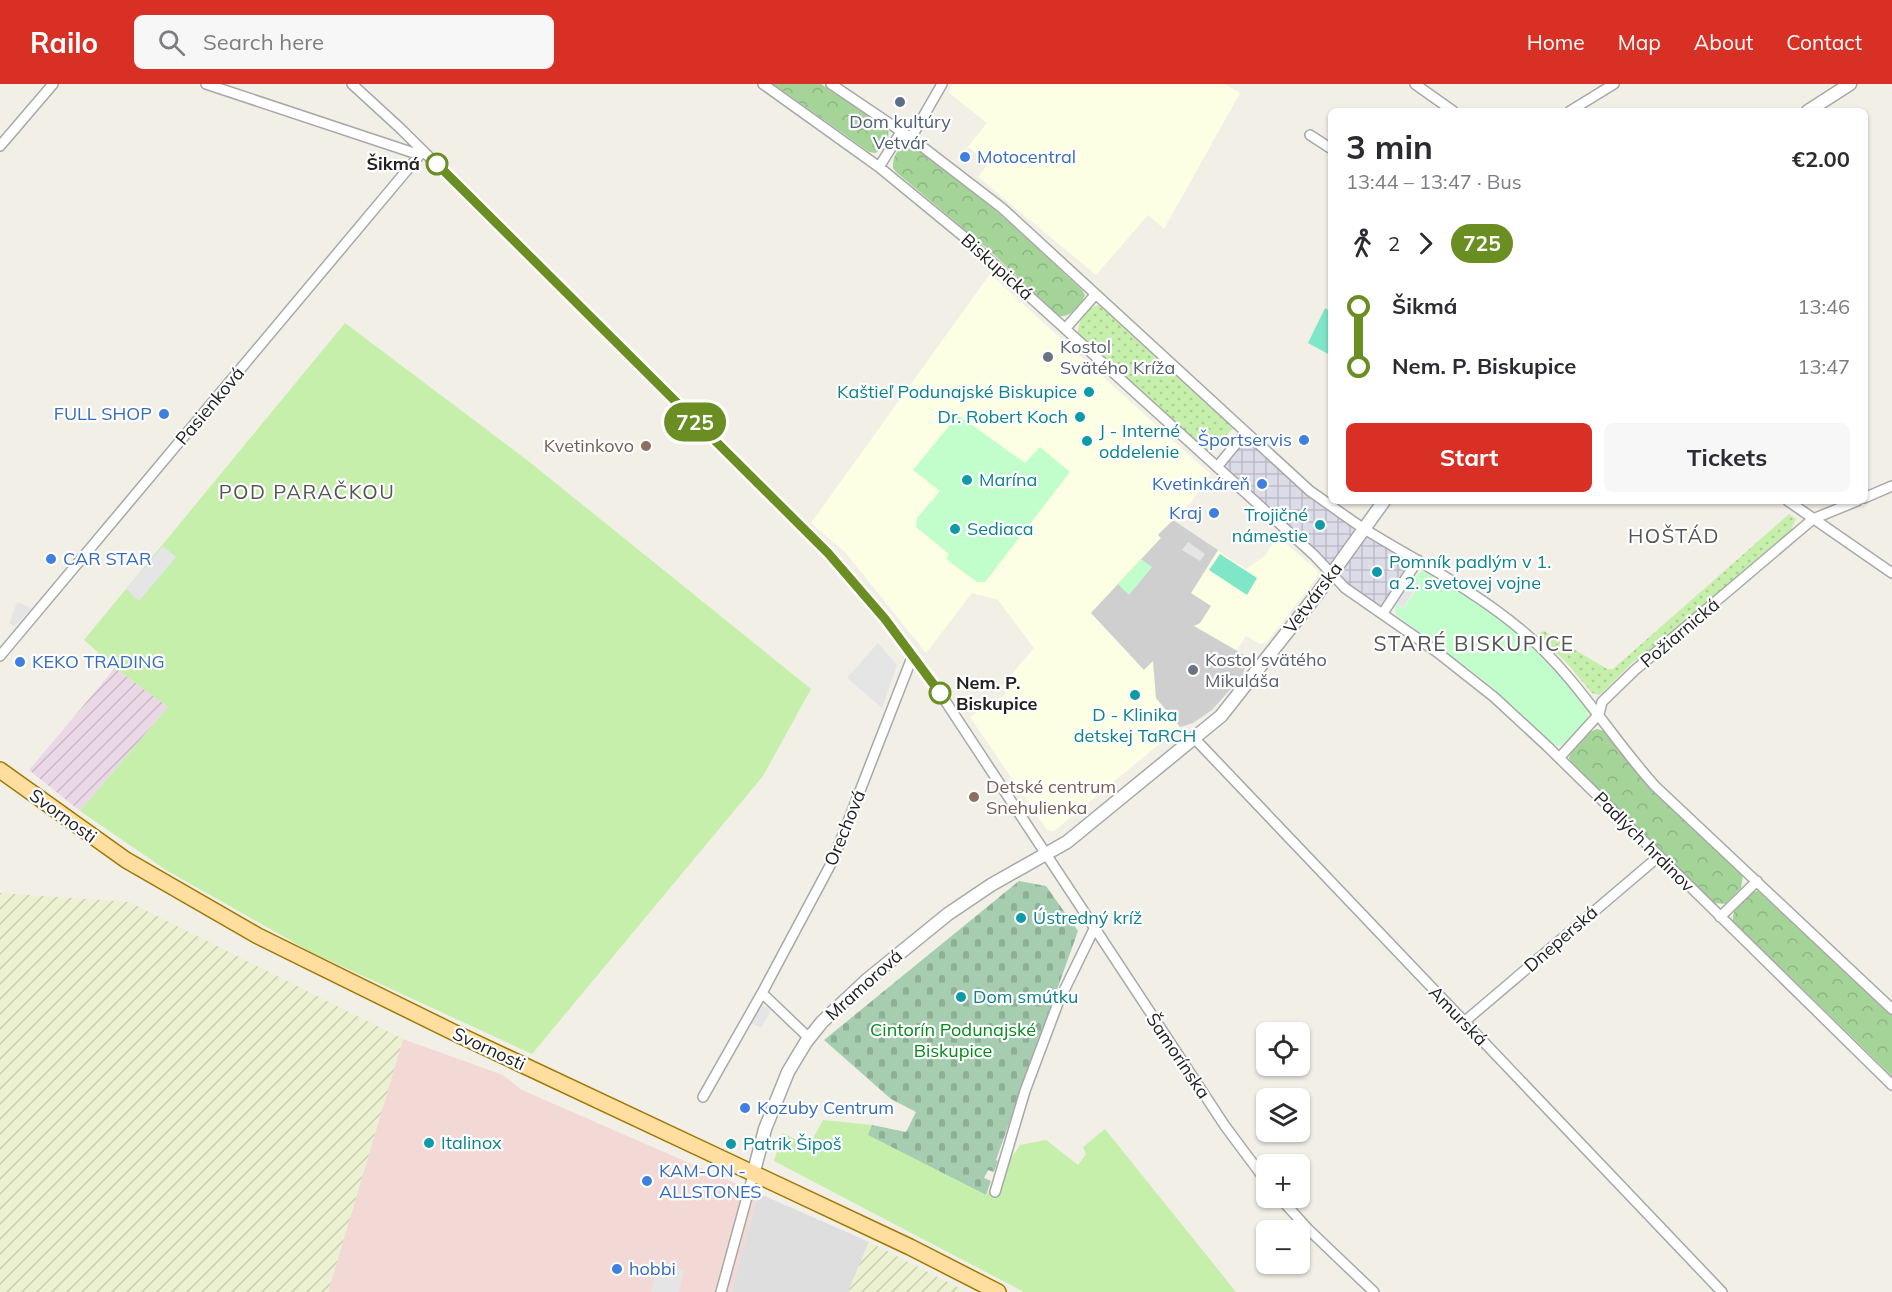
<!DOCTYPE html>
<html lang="en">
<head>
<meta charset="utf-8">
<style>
  :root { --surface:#fff; --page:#f7f7f7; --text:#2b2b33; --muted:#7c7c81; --accent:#d93025 }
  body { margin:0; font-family:Mulish,sans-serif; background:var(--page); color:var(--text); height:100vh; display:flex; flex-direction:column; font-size:22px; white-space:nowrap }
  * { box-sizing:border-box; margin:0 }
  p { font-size:20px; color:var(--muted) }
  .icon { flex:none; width:33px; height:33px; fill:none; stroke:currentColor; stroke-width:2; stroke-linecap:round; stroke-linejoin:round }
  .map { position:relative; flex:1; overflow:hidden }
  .side { position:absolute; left:1328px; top:24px; width:540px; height:396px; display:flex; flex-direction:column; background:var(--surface); border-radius:9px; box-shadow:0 2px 4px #0004 }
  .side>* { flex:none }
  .badge { padding:0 12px; border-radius:20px; font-size:21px; line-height:39px }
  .tools { position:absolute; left:1256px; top:938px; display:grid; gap:12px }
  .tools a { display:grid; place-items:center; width:54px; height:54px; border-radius:9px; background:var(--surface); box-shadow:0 2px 4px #0004; font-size:30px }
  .map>.badge { position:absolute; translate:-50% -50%; box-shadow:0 0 0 3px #fff }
  .legs { display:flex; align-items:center; gap:9px; height:66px; padding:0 18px; font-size:20px }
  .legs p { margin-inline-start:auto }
  .summary { display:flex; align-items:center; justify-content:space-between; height:102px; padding:0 18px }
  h1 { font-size:33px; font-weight:700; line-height:45px }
  .primary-button { display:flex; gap:12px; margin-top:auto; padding:12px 18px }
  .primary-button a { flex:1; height:69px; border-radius:9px; background:var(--accent); color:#fff; font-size:24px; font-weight:700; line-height:69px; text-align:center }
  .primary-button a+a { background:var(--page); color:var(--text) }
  ul { padding:0 18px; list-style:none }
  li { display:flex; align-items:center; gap:21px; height:60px; font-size:22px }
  li i { display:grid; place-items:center; width:9px; height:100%; margin:0 8px; background:currentColor }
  li i::after { content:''; width:15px; height:15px; margin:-8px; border:4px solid; border-radius:50%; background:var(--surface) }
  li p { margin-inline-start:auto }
  li:first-child i { background:linear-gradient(#0000 50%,currentColor 0) }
  li:last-child i { background:linear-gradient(currentColor 50%,#0000 0) }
  header { display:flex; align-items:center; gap:36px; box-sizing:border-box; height:84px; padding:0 30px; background:var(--accent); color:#fff }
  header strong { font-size:28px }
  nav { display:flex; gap:33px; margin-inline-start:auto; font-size:21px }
  .search { width:420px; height:54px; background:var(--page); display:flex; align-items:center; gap:15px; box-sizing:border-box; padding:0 21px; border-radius:9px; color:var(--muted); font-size:22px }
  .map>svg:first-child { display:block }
</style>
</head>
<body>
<header>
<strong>Railo</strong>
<div class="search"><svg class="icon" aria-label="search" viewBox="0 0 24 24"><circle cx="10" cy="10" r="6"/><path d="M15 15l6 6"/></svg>Search here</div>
<nav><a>Home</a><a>Map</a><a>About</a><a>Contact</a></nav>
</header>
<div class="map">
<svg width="1892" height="1208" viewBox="0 0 1892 1208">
  <defs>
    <pattern id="industrial-furrows" width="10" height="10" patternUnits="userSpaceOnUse" patternTransform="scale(1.5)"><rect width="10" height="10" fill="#ebd8e6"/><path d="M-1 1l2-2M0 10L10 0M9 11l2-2" fill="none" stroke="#c9b9c5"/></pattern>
    <pattern id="farmland-furrows" width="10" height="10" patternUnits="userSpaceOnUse" patternTransform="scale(1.5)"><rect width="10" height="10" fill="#ecf1d1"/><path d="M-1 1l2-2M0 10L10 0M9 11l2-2" fill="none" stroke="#caceb3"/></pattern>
    <pattern id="grass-dots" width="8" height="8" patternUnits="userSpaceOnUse" patternTransform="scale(1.5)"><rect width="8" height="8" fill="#c5efaa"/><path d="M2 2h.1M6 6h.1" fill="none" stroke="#a9cd92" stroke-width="1.8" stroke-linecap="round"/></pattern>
    <pattern id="forest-crowns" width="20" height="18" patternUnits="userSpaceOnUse" patternTransform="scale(1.5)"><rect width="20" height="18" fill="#a5d499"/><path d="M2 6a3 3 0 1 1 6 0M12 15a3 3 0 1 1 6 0" fill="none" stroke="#8eb684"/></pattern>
    <pattern id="cemetery-stones" width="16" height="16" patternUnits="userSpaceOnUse" patternTransform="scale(1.5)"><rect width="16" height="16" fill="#a6cdaf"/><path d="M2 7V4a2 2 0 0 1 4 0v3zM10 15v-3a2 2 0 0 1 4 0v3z" fill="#8fb096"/></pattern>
    <pattern id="plaza-grid" width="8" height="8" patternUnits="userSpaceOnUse" patternTransform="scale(1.5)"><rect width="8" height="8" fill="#dcdbe8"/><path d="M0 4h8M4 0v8" fill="none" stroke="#bcbcc7"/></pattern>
  </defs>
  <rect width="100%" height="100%" fill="#f2efe7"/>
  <path fill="#dfdede" d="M 758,1109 L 869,1158 L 848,1208 L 731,1208 Z"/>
  <path fill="#f3d9d5" d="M 403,955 L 503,991 L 522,1006 L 758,1109 L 731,1208 L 328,1208 Z"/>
  <path fill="url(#industrial-furrows)" d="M 115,584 L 168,623 L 80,727 L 29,686 Z"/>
  <path fill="#fcffe3" d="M 953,0 L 1225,0 L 1240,9 L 1164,145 L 1148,131 L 1096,191 L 978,93 L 996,70 L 990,66 L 982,75 L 969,64 L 966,65 L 987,39 L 948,8 Z
    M 990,190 L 1210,390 L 1192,417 L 1158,450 L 1161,454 L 1091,529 L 1144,585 L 1153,576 L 1156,614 L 1180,643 L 1054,747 L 1047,746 L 970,633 L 1006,610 L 1002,602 L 1034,564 L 998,516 L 972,509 L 926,569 L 845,468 L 811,439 Z
    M 1277,452 L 1318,487 L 1317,493 L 1267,558 L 1260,560 L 1246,552 L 1237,566 L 1193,542 L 1191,509 L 1218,467 L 1246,485 L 1265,472 Z"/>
  <path fill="#cfcfcf" d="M 1173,436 L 1218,466 L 1191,509 L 1211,522 L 1200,539 L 1194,542 L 1244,571 L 1246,579 L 1243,591 L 1212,626 L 1193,639 L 1180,643 L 1156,614 L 1153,577 L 1144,586 L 1091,529 L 1161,454 L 1158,451 Z"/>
  <path fill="url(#farmland-furrows)" d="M 0,809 L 129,818 L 403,955 L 328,1208 L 0,1208 Z
    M 869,1158 L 967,1208 L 848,1208 Z"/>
  <path fill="url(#grass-dots)" d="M 1099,221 L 1233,344 L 1209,370 L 1078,249 C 1078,237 1087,223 1099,221 Z
    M 1789,430 L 1796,435 L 1791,446 L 1659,560 L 1632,579 L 1600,611 L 1592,609 L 1565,577 L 1537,550 L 1544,547 L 1607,585 L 1613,585 Z"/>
  <path fill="url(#forest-crowns)" d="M 773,0 L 821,0 L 888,45 C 890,56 886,64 875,69 L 869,68 Z
    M 907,61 L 914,62 C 975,105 1028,155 1082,206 L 1085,211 C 1081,221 1070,234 1059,232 L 989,166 L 896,88 L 893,84 C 893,72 896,66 907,61 Z
    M 1597,645 L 1604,647 L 1642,695 L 1743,791 L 1741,804 L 1725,820 L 1714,819 L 1573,681 L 1569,674 C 1572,663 1586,648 1597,645 Z
    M 1758,807 L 1892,931 L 1892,992 L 1733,837 C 1731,825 1746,808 1758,807 Z"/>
  <path fill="url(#cemetery-stones)" d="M 1019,797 L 1046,802 L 1078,847 L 996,1076 L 998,1077 L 994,1088 L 988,1086 L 984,1094 L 991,1097 L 986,1111 L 867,1051 L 872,1041 L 906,1048 L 916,1028 L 891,1015 L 824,956 Z"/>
  <path fill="#c2fecc" d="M 958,331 L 1025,379 L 1040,363 L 1070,388 L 985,498 L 977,498 L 946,475 L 949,470 L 916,443 L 917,434 L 940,407 L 913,386 Z
    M 1141,475 L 1152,483 L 1129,511 L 1118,500 Z
    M 1422,487 C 1463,500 1572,588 1589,627 C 1588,641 1570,654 1560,662 L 1553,661 L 1489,600 L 1395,530 L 1396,520 L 1403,525 L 1420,500 L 1413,494 Z"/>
  <path fill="#c5efaa" d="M 345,239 L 527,376 L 811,605 L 763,692 L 532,970 L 309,867 L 166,786 L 80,727 L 168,623 L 115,584 L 95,574 L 98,568 L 84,556 Z
    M 823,1036 L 872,1041 L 868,1051 L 986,1111 L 1020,1061 L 1046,1056 L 1078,1081 L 1086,1070 L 1083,1063 L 1105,1045 L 1236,1208 L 1024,1208 L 774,1077 L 783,1049 L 809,1062 Z"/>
  <path fill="#80e6c8" d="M 1325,224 L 1330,227 L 1330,271 L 1308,259 Z
    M 1220,470 L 1257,494 L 1247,511 L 1209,486 Z"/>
  <path fill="#e5e5e5" d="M 1188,458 L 1205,470 L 1200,477 L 1182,466 Z
    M 163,462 L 176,473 L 139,517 L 126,505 Z
    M 1412,494 L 1419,499 L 1403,524 L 1395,519 Z
    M 17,518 L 32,524 L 15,542 L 9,540 Z
    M 878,559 L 897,581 L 882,624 L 847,594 Z
    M 760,920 L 771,926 L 761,944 L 751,939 Z
    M 659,1179 L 684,1186 L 679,1208 L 651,1208 Z"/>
  <path fill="url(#plaza-grid)" d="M 1245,349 L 1294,393 L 1418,476 L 1383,529 L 1345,504 L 1217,383 Z"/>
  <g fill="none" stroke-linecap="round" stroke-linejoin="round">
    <defs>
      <path id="minor" d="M 206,0 L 420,71
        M 352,0 L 401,45 L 828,469 L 885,535 L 940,609 L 1225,1042 L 1266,1097
        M 763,0 L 879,83 L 963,152 L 1314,471 L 1345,504 L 1437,568 L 1494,613 L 1547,662 L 1892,1001
        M 831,0 L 911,54 L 1002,124 L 1310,407 C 1329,420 1347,434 1366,446 C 1420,479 1478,508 1526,550 C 1577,594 1610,652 1655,702 L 1892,925
        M 1415,0 L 1453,27
        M 1570,27 L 1614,0
        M 1310,51 L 1330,64
        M 911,54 L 942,0
        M 0,62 L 53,0
        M 879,83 L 901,48
        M 1065,245 L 1095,211
        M 1217,383 L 1245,349
        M 1864,414 L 1892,402
        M 1788,417 L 1892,489
        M 1383,529 L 1418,476
        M 0,572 L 423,67
        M 1195,655 L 1722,1208
        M 1560,673 L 1599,630 L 1602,618 L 1635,586 L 1813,435 L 1857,417
        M 1720,833 L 1757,797
        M 762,909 L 809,954
        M 1464,938 L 1658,773
        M 703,1013 L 762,909 L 833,776 L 913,571
        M 995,1108 L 1025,1007 L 1058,919 L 1094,845
        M 1279,1113 L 1308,1145 L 1374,1208
        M 721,1208 L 753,1091"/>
      <path id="tertiary" d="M 1808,27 L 1850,0
        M 753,1091 L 765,1045 L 788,988 L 806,958 L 822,938 L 868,895 L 948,830 L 991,801 L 1067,758 L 1221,632 L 1318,509 L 1384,417"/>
      <path id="primary" d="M 0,686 L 126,776 L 258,852 L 457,950 L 910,1163 L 998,1208"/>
    </defs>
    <use href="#minor" stroke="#a8a8a8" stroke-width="12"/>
    <use href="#tertiary" stroke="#a8a8a8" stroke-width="15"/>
    <use href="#primary" stroke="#9e7800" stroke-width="18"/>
    <use href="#minor" stroke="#fff" stroke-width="9"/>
    <use href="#tertiary" stroke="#fff" stroke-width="12"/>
    <use href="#primary" stroke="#ffde9f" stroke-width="15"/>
  </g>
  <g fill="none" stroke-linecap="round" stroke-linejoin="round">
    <defs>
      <path id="line-1" d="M 437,80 L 828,469 L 885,535 L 940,609"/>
    </defs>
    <use href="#line-1" stroke="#fff" stroke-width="14"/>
    <use href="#line-1" stroke="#6b8e23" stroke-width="9"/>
  </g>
  <circle fill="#5c6f8a" stroke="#fff" stroke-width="2" cx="900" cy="18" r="6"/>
  <g fill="#3f7fe0" stroke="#fff" stroke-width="2">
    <circle cx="965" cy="73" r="6"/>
    <circle cx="164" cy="330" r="6"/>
    <circle cx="1304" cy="356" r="6"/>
    <circle cx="1262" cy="400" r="6"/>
    <circle cx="1214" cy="429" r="6"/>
    <circle cx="51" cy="475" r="6"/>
    <circle cx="20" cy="578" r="6"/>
    <circle cx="745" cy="1024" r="6"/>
    <circle cx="647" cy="1097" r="6"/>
    <circle cx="617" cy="1185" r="6"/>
  </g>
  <g fill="#fff" stroke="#6b8e23" stroke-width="3">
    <circle cx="437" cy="80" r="10"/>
    <circle cx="940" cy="609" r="10"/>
  </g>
  <g fill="#6b7280" stroke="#fff" stroke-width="2">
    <circle cx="1048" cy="273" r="6"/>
    <circle cx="1193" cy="586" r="6"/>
  </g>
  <g fill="#0f9aa8" stroke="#fff" stroke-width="2">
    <circle cx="1089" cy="308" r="6"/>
    <circle cx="1080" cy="333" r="6"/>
    <circle cx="1087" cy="357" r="6"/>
    <circle cx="967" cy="396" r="6"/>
    <circle cx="1320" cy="441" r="6"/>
    <circle cx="955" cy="445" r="6"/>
    <circle cx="1377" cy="488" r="6"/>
    <circle cx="1135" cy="611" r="6"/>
    <circle cx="1021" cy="834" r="6"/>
    <circle cx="961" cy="913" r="6"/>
    <circle cx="429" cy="1059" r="6"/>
    <circle cx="731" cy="1060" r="6"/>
  </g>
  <g fill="#8d6e63" stroke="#fff" stroke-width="2">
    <circle cx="646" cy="362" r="6"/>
    <circle cx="974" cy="713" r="6"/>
  </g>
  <g text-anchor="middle" stroke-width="4.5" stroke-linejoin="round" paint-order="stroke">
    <g font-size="18" fill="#4e5e75" stroke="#fff">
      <text x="900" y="44">Dom kultúry<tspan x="900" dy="21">Vetvár</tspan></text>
    </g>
    <g font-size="18" fill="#366cbe" stroke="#fff" text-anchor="start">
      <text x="977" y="79">Motocentral</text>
      <text x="152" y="336" text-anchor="end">FULL SHOP</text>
      <text x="1292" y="362" text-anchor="end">Športservis</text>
      <text x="1250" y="406" text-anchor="end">Kvetinkáreň</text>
      <text x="1202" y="435" text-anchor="end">Kraj</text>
      <text x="63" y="481">CAR STAR</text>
      <text x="32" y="584">KEKO TRADING</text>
      <text x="757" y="1030">Kozuby Centrum</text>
      <text x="659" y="1093">KAM-ON -<tspan x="659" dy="21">ALLSTONES</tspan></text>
      <text x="629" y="1191">hobbi</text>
    </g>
    <g font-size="18" font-weight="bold" fill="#212121" stroke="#fff" text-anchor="end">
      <text x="420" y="86">Šikmá</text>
      <text x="956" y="605" text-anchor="start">Nem. P.<tspan x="956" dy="21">Biskupice</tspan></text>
    </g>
    <g font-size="18" fill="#212121" stroke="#fff">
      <text transform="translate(997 183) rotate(42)" y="6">Biskupická</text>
      <text transform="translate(210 322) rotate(-50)" y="6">Pasienková</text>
      <text transform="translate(1313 514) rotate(-53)" y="6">Vetvárska</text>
      <text transform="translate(1680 549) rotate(-40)" y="6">Požiarnická</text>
      <text transform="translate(63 732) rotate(36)" y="6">Svornosti</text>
      <text transform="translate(845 744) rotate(-68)" y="6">Orechová</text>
      <text transform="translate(1644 758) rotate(45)" y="6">Padlých hrdinov</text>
      <text transform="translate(1561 855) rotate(-41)" y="6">Dneperská</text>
      <text transform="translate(864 901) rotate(-42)" y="6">Mramorová</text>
      <text transform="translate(1458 932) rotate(46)" y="6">Amurská</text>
      <text transform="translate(489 965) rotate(25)" y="6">Svornosti</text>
      <text transform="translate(1178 972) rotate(56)" y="6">Šamorínska</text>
    </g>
    <g font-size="18" fill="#5b616d" stroke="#fff" text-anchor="start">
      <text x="1060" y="269">Kostol<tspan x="1060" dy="21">Svätého Kríža</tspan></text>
      <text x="1205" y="582">Kostol svätého<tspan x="1205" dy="21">Mikuláša</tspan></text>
    </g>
    <g font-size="18" fill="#0d838f" stroke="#fff" text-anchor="start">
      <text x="1077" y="314" text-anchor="end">Kaštieľ Podunajské Biskupice</text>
      <text x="1068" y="339" text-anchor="end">Dr. Robert Koch</text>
      <text x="1099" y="353">J - Interné<tspan x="1099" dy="21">oddelenie</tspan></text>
      <text x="979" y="402">Marína</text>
      <text x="1308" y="437" text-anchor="end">Trojičné<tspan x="1308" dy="21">námestie</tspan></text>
      <text x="967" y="451">Sediaca</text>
      <text x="1389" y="484">Pomník padlým v 1.<tspan x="1389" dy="21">a 2. svetovej vojne</tspan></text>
      <text x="1135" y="637" text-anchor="middle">D - Klinika<tspan x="1135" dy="21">detskej TaRCH</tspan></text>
      <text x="1033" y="840">Ústredný kríž</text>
      <text x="973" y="919">Dom smútku</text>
      <text x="441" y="1065">Italinox</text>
      <text x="743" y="1066">Patrik Šipoš</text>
    </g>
    <g font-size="18" fill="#785e54" stroke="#fff" text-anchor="end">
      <text x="634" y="368">Kvetinkovo</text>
      <text x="986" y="709" text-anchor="start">Detské centrum<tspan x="986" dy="21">Snehulienka</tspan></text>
    </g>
    <g font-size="18" fill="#038a1b" stroke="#fff">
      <text x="953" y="952">Cintorín Podunajské<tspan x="953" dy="21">Biskupice</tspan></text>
    </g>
    <g font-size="20" letter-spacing="1.5" fill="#545454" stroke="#fff">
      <text x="307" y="415">POD PARAČKOU</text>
      <text x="1674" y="459">HOŠTÁD</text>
    </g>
    <g font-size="21" letter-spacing="1.5" fill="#545454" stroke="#fff">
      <text x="1474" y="567">STARÉ BISKUPICE</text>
    </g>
  </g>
</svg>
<div class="tools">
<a><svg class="icon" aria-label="locate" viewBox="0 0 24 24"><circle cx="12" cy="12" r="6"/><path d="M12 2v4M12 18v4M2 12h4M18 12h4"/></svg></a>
<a><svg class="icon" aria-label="layers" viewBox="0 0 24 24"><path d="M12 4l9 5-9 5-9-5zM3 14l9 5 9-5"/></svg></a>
<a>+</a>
<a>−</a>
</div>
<b class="badge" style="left:695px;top:338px;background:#6b8e23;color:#fff">725</b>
<section class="side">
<div class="summary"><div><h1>3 min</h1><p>13:44 – 13:47 · Bus</p></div><b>€2.00</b></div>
<div class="legs"><svg class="icon" aria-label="walk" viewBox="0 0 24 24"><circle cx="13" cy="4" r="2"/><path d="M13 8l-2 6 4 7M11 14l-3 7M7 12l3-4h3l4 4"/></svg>2<svg class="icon" aria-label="forward" viewBox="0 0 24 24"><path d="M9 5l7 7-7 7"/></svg><b class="badge" style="background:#6b8e23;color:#fff">725</b></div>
<ul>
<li><i style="color:#6b8e23"></i><b>Šikmá</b><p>13:46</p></li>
<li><i style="color:#6b8e23"></i><b>Nem. P. Biskupice</b><p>13:47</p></li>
</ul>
<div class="primary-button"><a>Start</a><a>Tickets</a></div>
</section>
</div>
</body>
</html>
